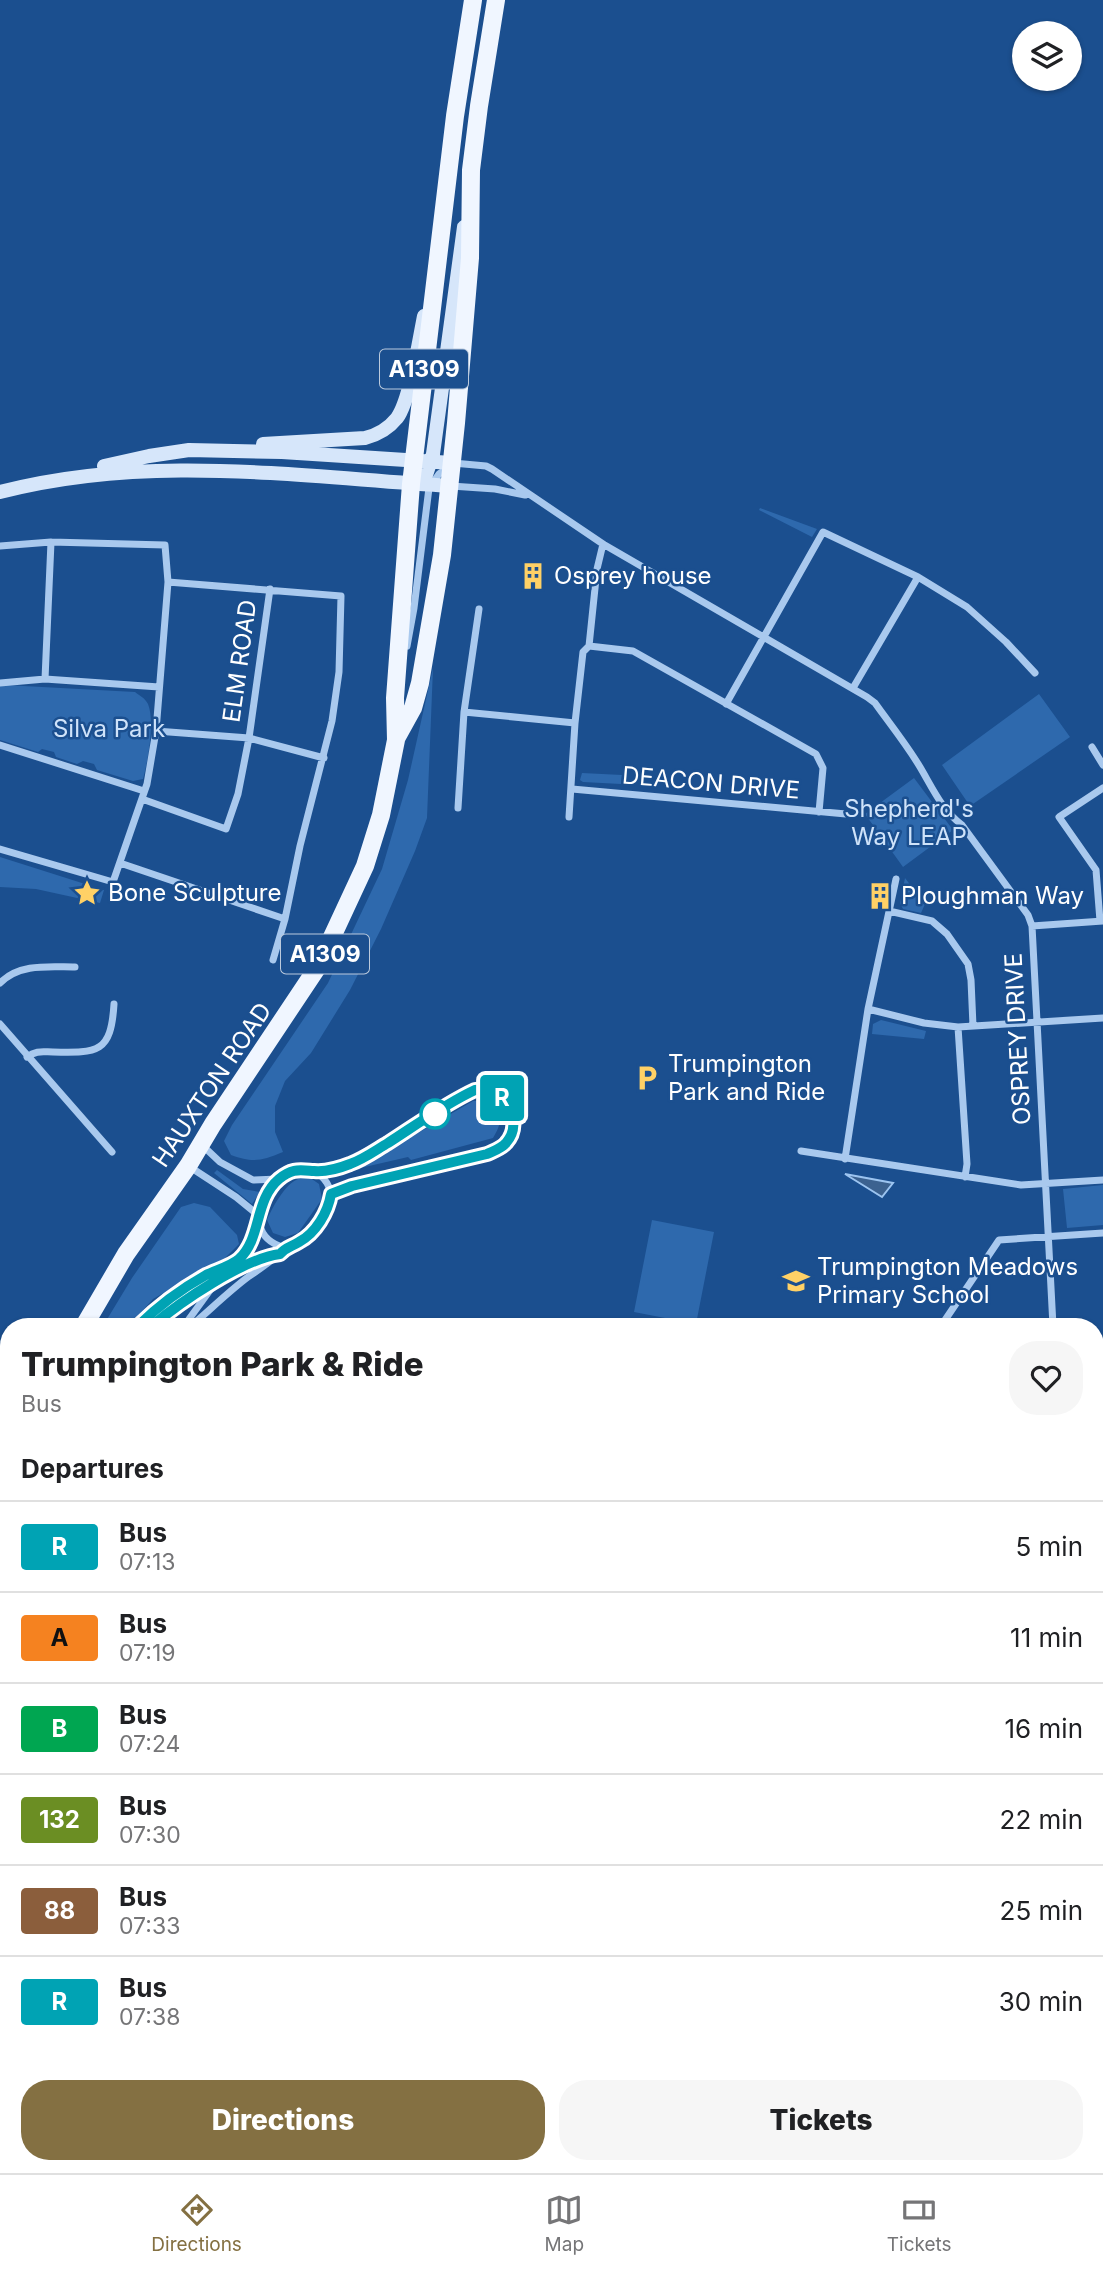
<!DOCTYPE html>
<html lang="en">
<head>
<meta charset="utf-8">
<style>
  :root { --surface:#fff; --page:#f6f6f6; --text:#202124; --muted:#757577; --line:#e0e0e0; --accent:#847042 }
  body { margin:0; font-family:Inter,sans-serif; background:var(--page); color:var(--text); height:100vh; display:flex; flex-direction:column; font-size:26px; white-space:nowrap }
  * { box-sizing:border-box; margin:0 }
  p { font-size:23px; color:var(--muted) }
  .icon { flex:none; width:38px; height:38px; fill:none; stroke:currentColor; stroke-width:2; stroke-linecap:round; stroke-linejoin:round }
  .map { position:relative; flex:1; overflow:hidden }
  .details { position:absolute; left:0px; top:1318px; width:1104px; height:856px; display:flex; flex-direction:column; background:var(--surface); border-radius:28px 28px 0 0; box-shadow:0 2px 5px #0004 }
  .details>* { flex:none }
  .badge { padding:0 14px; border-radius:5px; font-size:24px; line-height:46px }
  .buttons { position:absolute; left:1012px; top:21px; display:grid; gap:14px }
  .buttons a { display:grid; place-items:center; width:70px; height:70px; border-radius:50%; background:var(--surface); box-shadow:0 2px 5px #0004; font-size:35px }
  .map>.badge { position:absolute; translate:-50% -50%; box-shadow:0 0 0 4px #fff }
  h2 { padding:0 21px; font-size:26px; line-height:63px }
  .round { display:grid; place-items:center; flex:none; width:74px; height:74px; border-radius:28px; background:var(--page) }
  .headline { display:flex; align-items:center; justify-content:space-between; height:119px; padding:0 21px }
  h1 { font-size:33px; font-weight:800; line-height:52px }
  .action { display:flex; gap:14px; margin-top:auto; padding:14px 21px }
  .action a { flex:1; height:80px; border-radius:28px; background:var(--accent); color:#fff; font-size:28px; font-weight:800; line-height:80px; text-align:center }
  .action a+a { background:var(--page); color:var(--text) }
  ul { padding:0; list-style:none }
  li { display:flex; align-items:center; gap:21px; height:91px; padding:0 21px; border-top:2px solid var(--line) }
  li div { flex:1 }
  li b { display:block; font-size:26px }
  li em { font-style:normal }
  li .badge { min-width:77px; font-weight:700; text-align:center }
  .dock { display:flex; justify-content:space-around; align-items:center; height:98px; border-top:2px solid var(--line); background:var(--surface); font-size:19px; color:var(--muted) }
  .dock a { display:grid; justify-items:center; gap:4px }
  .dock .current { color:var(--accent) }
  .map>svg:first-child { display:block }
</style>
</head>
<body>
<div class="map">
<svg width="1103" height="2173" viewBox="0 0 1103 2173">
  <rect width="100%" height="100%" fill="#1b4f8f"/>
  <path fill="#2e69ad" d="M 760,508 L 817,529 L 812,537 L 759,510 Z
    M 433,668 L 427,818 L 415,851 L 381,929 L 350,990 L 311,1053 L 285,1081 L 275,1106 L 275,1132 L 283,1152 C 261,1161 253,1163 231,1155 L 224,1141 L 232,1125 L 328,983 L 382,869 L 408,780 Z
    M 5,685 L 135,692 C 140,696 145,698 148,704 C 155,721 148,761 143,779 L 133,781 L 97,770 L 94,764 L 83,761 L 77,764 L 56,757 L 54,752 L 42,749 L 38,752 L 0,740 L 0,686 Z
    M 1039,694 L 1070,737 L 970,806 L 942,765 Z
    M 582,773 L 622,775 L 621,784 L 583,782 L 580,780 Z
    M 914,778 L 953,830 L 903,867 L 865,814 Z
    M 0,857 L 104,890 L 100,903 L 36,889 L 0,887 Z
    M 905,878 L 925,904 L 921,913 L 903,909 L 900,903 Z
    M 881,1020 L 926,1031 L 924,1039 L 872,1034 L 873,1024 Z
    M 473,1101 L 489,1101 C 502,1115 503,1121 493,1138 L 411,1160 L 408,1157 L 356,1169 Z
    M 217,1170 L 243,1189 L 260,1192 L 252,1204 L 214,1173 Z
    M 309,1177 L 319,1184 L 322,1199 L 298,1233 L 285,1237 L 273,1233 L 267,1220 C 272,1208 285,1184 298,1179 C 298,1178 308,1177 309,1177 Z
    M 1103,1185 L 1103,1225 L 1067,1228 L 1063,1189 Z
    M 194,1203 L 210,1207 L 237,1235 L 239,1244 L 225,1258 L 153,1299 L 129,1326 L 103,1326 L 132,1278 L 181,1207 Z
    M 652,1220 L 714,1232 L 696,1324 L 634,1312 Z
    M 1103,1847 L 1103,2173 L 913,2173 L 918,2165 L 1096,2165 L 1096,1858 Z
    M 124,2165 L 507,2165 L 506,2173 L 122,2173 Z
    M 517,2165 L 630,2165 L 628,2173 L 546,2173 Z"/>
  <path fill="#3c6290" stroke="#9cc4f0" stroke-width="2" d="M 845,1174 L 893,1183 L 882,1197 Z"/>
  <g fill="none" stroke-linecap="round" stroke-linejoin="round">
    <path stroke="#9cc4f0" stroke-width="4.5" d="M 1103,1858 L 1103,1857
      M 930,2173 L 937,2165"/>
    <path stroke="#a9c9ee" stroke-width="7" d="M 453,463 L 486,466 L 492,469 L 603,544 L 867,697 L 875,703 C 890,724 907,745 920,767 C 933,789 942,810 962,825 L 1028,915 L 1032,926 L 1053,1326
      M 451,486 L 495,489 L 525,495
      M 0,546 L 51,542
      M 918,577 L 967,607 L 1006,642 L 1035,673
      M 168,582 L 341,596 L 339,672 L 332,721 L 300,846 L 285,919 L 273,960
      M 270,589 L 249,738 L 324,758
      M 407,646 L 414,608 L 429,488 L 439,474 L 448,468
      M 589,646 L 633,651 L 816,754 L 823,768 L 819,812
      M 0,683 L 45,679 L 159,687
      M 726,704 L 823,532 L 918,577 L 853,688
      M 464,712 L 575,723
      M 0,745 L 144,791
      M 1092,747 L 1103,765
      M 572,789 L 846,814
      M 142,799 L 226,829 L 238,794 L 249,738 L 156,731
      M 458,808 L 464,712 L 479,609
      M 569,817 L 575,723 L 583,652 L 589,646 L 597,569 L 603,544
      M 0,849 L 113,882 L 147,784 L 156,731 L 168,582 L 165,545 L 51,542 L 45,679
      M 120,863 L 285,919
      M 889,911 L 932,921 L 947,934 L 968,964 L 971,980 L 973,1026
      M 1100,921 L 1096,870 L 1059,817 L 1103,788
      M 1032,926 L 1103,921
      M 0,983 C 20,963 49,967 75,967
      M 868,1009 L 924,1023 L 958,1027 L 1103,1018
      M 0,1024 L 112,1152
      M 958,1027 L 967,1164 L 965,1177
      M 27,1057 C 36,1050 43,1052 53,1052 C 98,1053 111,1053 114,1004
      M 202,1145 L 220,1162 L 253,1180 L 278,1179
      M 801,1151 L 1021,1185 L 1103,1180
      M 845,1159 L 868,1009 L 896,879
      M 190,1167 L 236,1197 L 258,1215
      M 184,1326 L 216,1282 L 246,1251 L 258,1223
      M 191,1326 C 210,1310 228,1292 248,1277 C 258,1270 269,1263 278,1255 C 281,1253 283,1249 285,1247 C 290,1244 296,1244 301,1242 C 312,1235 326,1217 329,1204 C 332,1195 330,1186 324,1179 C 289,1140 222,1230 285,1248
      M 941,1326 L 999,1240 L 1103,1233
      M 1096,1392 L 1103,1397
      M 1096,1472 L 1103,1461
      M 1096,1554 L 1103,1559
      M 1096,1606 L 1103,1595
      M 0,1682 L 9,1658
      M 0,1728 L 9,1730
      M 0,1865 L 9,1868
      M 0,1993 L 9,1995
      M 687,2165 L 712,2173
      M 507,2173 L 507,2165
      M 636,2173 L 639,2165
      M 745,2173 L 748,2165
      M 906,2173 L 912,2165"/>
    <path stroke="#d6e6fa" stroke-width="14" d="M 263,444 L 365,438 C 377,435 389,428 397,418 C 410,400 419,341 424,316
      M 104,466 L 149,456 L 189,450 L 282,452 L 452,463
      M 411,484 L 426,475 L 433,454 L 464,227
      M 0,492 C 151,453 298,477 450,486"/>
    <path stroke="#f0f6ff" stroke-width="18" d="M 397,737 L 413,708 L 420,683 L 442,555 L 456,423 L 470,258 L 471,170 L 479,106 L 496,0
      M 84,1326 L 126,1254 L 188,1166 L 213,1124 L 319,965 L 365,866 L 381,815 L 396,740 L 395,698 L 411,484 L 455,116 L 473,0
      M 0,1519 L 9,1498"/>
  </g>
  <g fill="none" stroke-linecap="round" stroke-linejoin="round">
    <defs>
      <path id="line" d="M 138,1326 C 158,1306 181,1289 206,1275 C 216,1270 231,1266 239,1259 C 262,1238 254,1200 279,1179 C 292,1168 299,1170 314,1171 C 326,1172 340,1168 350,1164 C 364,1159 376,1150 388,1143 C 416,1125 445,1104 475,1090 C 502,1085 526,1121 506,1143 C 501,1149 493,1151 487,1154 L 352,1186 L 331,1194 C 328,1212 316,1233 299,1242 C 291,1247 286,1247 280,1254 C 243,1259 180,1302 152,1326"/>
    </defs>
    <use href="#line" stroke="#fff" stroke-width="16"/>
    <use href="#line" stroke="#00a3b4" stroke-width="10"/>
  </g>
  <defs>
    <symbol id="building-bare" viewBox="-9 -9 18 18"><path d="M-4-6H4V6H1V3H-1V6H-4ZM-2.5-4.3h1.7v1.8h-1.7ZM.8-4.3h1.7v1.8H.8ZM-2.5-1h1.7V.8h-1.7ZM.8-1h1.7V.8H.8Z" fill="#ffd166" stroke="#1b4f8f" stroke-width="2.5" paint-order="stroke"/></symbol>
    <symbol id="sight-bare" viewBox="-9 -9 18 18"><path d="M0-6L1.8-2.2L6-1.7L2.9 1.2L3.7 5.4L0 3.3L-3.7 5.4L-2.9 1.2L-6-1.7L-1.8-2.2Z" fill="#ffd166" stroke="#1b4f8f" stroke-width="2.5" paint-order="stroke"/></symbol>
    <symbol id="parking-bare" viewBox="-9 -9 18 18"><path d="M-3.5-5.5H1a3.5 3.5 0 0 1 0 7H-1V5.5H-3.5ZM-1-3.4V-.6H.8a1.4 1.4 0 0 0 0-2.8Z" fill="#ffd166" stroke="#1b4f8f" stroke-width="2.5" paint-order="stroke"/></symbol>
    <symbol id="school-bare" viewBox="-9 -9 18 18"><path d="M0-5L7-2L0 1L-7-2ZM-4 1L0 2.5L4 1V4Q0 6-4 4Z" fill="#ffd166" stroke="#1b4f8f" stroke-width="2.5" paint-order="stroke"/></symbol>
  </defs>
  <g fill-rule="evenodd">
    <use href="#building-bare" x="514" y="557" width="38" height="38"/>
    <use href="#sight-bare" x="68" y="874" width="38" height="38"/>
    <use href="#building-bare" x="861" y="877" width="38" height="38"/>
    <use href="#parking-bare" x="628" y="1059" width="38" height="38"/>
    <use href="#school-bare" x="777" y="1262" width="38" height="38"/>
  </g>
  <circle fill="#fff" stroke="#00a3b4" stroke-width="3.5" cx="435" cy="1114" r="14"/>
  <g text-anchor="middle" stroke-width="5" stroke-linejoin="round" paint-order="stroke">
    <g fill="#1b4f8f" stroke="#bbcadd" stroke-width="2">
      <rect x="380" y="349.5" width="88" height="39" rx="5"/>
      <rect x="281" y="934.5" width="88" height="39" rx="5"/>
    </g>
    <g font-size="23" font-weight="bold" fill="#fff">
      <text x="424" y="377">A1309</text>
      <text x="325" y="962">A1309</text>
    </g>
    <g font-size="24" fill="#fff" stroke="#1b4f8f" text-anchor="start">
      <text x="554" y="584">Osprey house</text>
      <text x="108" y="901">Bone Sculpture</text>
      <text x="901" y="904">Ploughman Way</text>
      <text x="668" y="1072">Trumpington<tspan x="668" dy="28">Park and Ride</tspan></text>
      <text x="817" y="1275">Trumpington Meadows<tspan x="817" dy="28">Primary School</tspan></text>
    </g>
    <g font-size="24" fill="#fff" stroke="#1b4f8f">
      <text transform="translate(240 661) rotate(-82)" y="8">ELM ROAD</text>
      <text transform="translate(711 783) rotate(5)" y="8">DEACON DRIVE</text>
      <text transform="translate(1018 1039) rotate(-93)" y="8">OSPREY DRIVE</text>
      <text transform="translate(212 1085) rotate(-56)" y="8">HAUXTON ROAD</text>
    </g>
    <g font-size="24" fill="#cfe3fa" stroke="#1b4f8f">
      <text x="109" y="737">Silva Park</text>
      <text x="909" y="817">Shepherd's<tspan x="909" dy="28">Way LEAP</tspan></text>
    </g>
  </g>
</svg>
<div class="buttons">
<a><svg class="icon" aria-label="layers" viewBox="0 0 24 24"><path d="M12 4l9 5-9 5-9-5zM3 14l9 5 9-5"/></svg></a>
</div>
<b class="badge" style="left:502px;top:1098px;background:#00a3b4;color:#fff">R</b>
<section class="details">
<div class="headline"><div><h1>Trumpington Park &amp; Ride</h1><p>Bus</p></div><a class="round"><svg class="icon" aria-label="heart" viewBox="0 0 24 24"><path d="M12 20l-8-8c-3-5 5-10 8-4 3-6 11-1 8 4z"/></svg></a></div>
<h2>Departures</h2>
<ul>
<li><span class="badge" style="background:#00a3b4;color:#fff">R</span><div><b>Bus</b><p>07:13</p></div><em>5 min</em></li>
<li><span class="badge" style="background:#f58220;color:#111">A</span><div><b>Bus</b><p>07:19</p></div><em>11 min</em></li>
<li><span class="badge" style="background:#00a651;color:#fff">B</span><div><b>Bus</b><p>07:24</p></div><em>16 min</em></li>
<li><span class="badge" style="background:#6b8e23;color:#fff">132</span><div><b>Bus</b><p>07:30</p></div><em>22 min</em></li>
<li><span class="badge" style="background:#8b5e3c;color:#fff">88</span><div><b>Bus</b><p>07:33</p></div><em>25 min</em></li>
<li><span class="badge" style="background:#00a3b4;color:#fff">R</span><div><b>Bus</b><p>07:38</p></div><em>30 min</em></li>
</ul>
<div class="action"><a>Directions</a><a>Tickets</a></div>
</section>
</div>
<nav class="dock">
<a class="current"><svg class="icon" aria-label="directions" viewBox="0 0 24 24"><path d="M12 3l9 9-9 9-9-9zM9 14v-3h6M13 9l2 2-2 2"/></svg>Directions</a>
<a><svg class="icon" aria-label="map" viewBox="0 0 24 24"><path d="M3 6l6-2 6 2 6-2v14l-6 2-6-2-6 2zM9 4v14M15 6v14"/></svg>Map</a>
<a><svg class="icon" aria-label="tickets" viewBox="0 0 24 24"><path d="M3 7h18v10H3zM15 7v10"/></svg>Tickets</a>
</nav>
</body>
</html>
